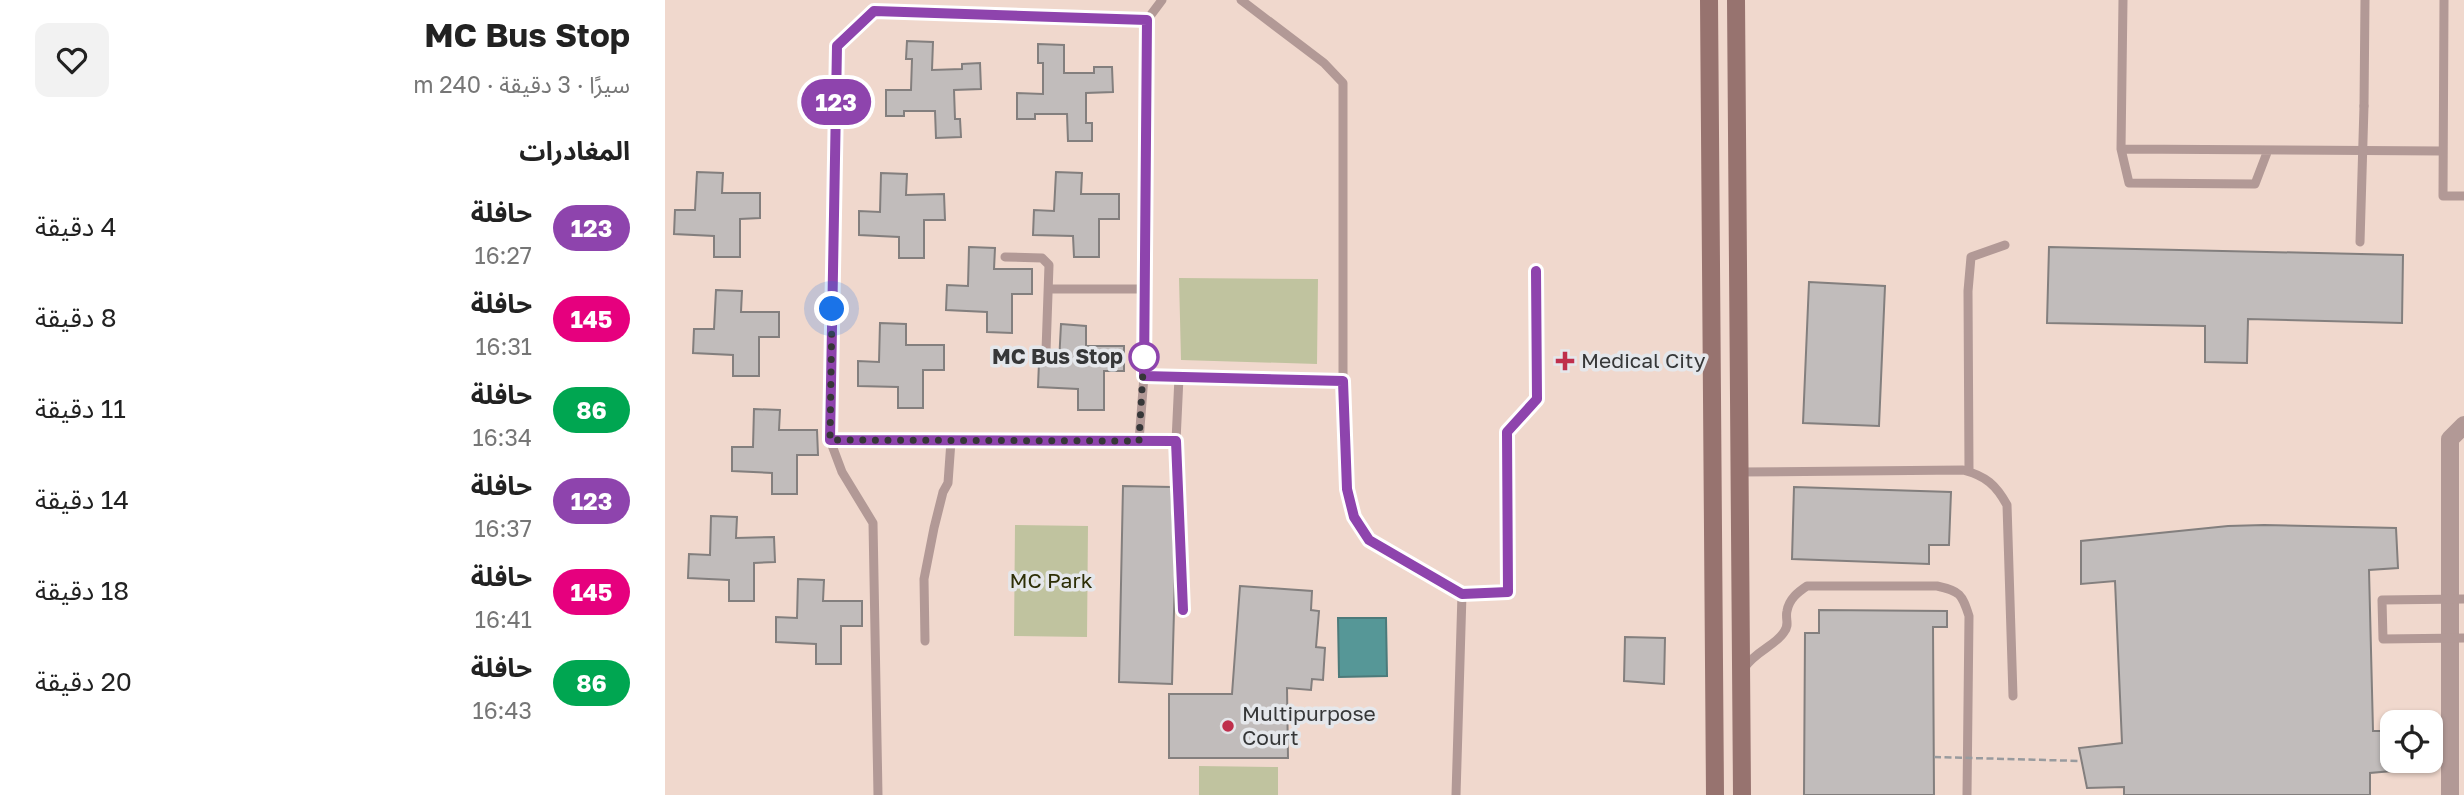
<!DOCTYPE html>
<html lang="ar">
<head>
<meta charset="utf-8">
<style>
  :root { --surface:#fff; --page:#f2f2f2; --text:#222; --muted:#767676 }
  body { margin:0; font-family:"Golos Text","Noto Sans Arabic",sans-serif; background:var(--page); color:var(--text); direction:rtl; height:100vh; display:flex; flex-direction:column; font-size:26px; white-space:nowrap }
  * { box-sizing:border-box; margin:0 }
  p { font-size:23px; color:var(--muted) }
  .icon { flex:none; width:38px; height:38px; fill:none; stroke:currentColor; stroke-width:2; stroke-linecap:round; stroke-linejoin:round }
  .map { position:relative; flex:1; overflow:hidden; direction:ltr }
  .details { display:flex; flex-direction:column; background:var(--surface); width:665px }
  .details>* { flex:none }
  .badge { padding:0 14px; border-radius:23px; font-size:24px; line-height:46px }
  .buttons { position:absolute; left:1715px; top:710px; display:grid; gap:14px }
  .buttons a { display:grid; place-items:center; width:63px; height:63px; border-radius:14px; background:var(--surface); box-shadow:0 2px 5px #0004; font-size:35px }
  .you { position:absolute; width:35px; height:35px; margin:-18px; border:5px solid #fff; border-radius:50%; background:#1a73e8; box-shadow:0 0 0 10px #1a73e833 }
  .map>.badge { position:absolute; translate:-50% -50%; box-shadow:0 0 0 4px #fff }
  h2 { padding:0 35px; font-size:26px; line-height:63px }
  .round { display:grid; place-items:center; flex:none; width:74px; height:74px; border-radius:14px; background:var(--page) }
  .summary { display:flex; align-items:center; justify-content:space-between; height:119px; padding:0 35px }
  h1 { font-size:33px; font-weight:700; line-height:52px }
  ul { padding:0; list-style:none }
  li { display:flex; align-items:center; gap:21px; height:91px; padding:0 35px }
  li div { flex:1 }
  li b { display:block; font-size:26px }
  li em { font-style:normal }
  li .badge { min-width:77px; font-weight:700; text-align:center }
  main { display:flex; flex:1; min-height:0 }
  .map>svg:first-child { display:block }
</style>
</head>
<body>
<main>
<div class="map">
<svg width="1799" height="795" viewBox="0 0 1799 795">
  <rect width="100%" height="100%" fill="#e5e7eb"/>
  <path fill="#f0d8cd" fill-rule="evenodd" d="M 0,0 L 1799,0 L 1799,795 L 0,795 ZM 1727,723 L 1766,723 L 1766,761 L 1727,761 Z"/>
  <path fill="#c0c39f" d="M 514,278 L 653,279 L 652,364 L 516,360 Z
    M 350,525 L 423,526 L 422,637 L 349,636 Z
    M 534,766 L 613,767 L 613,795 L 534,795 Z"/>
  <path fill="#569797" stroke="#4c7a7a" stroke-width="2" d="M 673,618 L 721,618 L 722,676 L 674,677 Z"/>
  <path fill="#c1bcbb" stroke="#837f7e" stroke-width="2" d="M 242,41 L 268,42 L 267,70 L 297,69 L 297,64 L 315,63 L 316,89 L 289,90 L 290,119 L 295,119 L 296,137 L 271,138 L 270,111 L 239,111 L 239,116 L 221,116 L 221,90 L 246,90 L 247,59 L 241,59 Z
    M 373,44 L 399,45 L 399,73 L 429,73 L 429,67 L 447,67 L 448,92 L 421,93 L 421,123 L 427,123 L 427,141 L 403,141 L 402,114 L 370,114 L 370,119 L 352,119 L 352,93 L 378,94 L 378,63 L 373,63 Z
    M 32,172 L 58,173 L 57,193 L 95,193 L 95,218 L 75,219 L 75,257 L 49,257 L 49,236 L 9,234 L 10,210 L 30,210 Z
    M 391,172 L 417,173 L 416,194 L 454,194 L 454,219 L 434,219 L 434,257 L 409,257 L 408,236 L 368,235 L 369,210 L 389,211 Z
    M 216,173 L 242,174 L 241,195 L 279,194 L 280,220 L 259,220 L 259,258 L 234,258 L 234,237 L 194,235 L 194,211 L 215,212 Z
    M 304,247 L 330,248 L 329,269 L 367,269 L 367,294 L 347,294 L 347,333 L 322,332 L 322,312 L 281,310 L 282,285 L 303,286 Z
    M 1384,247 L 1738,255 L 1737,323 L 1583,319 L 1582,363 L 1540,362 L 1540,326 L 1382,323 Z
    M 1144,282 L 1220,286 L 1214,426 L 1138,423 Z
    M 51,290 L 77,291 L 76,312 L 114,312 L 114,337 L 94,337 L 94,376 L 68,376 L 68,355 L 28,353 L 29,329 L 49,329 Z
    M 215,323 L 241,324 L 241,345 L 279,345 L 279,370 L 258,370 L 258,408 L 233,408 L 233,387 L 193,386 L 193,361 L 214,362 Z
    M 396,324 L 421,326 L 421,346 L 459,346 L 459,371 L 439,371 L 439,410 L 413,410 L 413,389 L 373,387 L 374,362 L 394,363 Z
    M 89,409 L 115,410 L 114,430 L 152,430 L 153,455 L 132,455 L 132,494 L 107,494 L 107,473 L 67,471 L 67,447 L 88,447 Z
    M 458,486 L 506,487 L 510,575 L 507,684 L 454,682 Z
    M 1129,487 L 1286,492 L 1284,545 L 1264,545 L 1264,564 L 1127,559 Z
    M 46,516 L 72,517 L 71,538 L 109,537 L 110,562 L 89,563 L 89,601 L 64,601 L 64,580 L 23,578 L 24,554 L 45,555 Z
    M 1599,525 L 1731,528 L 1733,568 L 1704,570 L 1708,731 L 1727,731 L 1727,771 L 1705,773 L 1705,795 L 1459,795 L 1459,787 L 1422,788 L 1414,748 L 1457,743 L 1450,581 L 1416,584 L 1416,541 L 1563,526 Z
    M 133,579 L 159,580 L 158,601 L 197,601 L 197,626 L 176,626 L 176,664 L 151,664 L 151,644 L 111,642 L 111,617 L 132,618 Z
    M 575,586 L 647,591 L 646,610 L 654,611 L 651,647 L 660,648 L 658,680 L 647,679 L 646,690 L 622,688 L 623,758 L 504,758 L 504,694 L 567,694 Z
    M 1154,610 L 1282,611 L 1282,627 L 1268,627 L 1269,795 L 1139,795 L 1140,633 L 1154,633 Z
    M 960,637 L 1000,638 L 999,684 L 959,681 Z"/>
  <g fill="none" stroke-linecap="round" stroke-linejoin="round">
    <path stroke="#b29996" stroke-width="9" d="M 576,0 L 659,63 L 678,83 L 678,381 L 682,489 L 689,517 L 704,540 L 797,594 L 791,795
      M 1458,0 L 1456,149 L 1777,151
      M 1779,0 L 1778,196 L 1799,196
      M 1699,106 L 1700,0
      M 1456,149 L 1464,183 L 1590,184 L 1603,150
      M 340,257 L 377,258 L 384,265 L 381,351
      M 384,289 L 480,289
      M 479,376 L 678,381
      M 514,377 L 511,441 L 518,610
      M 165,440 L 511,441
      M 474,441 L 479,376 L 482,20
      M 1304,471 L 1303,291 L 1306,257 L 1340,245
      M 1075,472 L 1298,470 C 1321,476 1331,485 1342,505 L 1348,696
      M 797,594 L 843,592 L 842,432 L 872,399 L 871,271
      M 260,641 L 259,579 L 269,528 L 278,492 L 283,483 L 286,441
      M 1079,668 C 1092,650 1110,646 1119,632 C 1125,625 1120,619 1122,611 C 1124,599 1133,592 1142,586 L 1272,586 C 1295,591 1297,594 1304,616 L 1302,795
      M 213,795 L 208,523 L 177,472 L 165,440 L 171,46 L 209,11 L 482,20 L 497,0"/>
    <path stroke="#b29996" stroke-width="18" d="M 1785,795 L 1785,439 L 1799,425"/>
    <path stroke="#97736f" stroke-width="18" d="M 1044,0 L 1050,795
      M 1071,0 L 1077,795"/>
    <path stroke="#999b9e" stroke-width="2.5" stroke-dasharray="7 3.5" stroke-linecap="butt" d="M 1269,757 L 1416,761"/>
    <path stroke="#b29996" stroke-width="9" d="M 1695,242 L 1699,106
      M 1799,599 L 1717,600 L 1718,639 L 1799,638"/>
  </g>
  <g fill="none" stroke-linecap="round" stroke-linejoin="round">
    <defs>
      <path id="line" d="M 518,610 L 511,441 L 165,440 L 172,46 L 209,11 L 482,20 L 479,376 L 678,381 L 682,489 L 689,517 L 704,540 L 797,594 L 843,592 L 842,432 L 872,399 L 871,271"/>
    </defs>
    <use href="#line" stroke="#fff" stroke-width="16"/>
    <use href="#line" stroke="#8e44ad" stroke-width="10"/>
    <path stroke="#363738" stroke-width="7" stroke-dasharray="0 12.6" d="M 167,309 L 165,440 L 474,441 L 479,354 L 479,357"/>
  </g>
  <circle fill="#fff" stroke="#8e44ad" stroke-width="3.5" cx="479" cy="357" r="14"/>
  <g fill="#bf2f4c" stroke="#e5e7eb" stroke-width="2.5">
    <path d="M896.5 350.5h7v7h7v7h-7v7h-7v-7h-7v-7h7z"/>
    <circle cx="563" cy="726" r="7"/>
  </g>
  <g text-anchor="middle" stroke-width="7" stroke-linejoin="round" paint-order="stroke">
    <g font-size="21" font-weight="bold" fill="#363738" stroke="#e5e7eb" text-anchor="end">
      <text x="458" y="364">MC Bus Stop</text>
    </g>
    <g font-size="21" fill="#363738" stroke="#e5e7eb" text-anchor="start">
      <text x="916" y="368">Medical City</text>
      <text x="577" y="721">Multipurpose<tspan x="577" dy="24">Court</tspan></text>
    </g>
    <g font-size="21" fill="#2d2e06" stroke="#e5e7eb">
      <text x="386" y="588">MC Park</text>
    </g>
  </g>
</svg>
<div class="buttons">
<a><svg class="icon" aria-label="locate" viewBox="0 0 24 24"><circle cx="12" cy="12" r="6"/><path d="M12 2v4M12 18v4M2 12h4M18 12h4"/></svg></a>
</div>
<div class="you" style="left:167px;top:309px"></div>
<b class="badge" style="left:171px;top:102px;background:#8e44ad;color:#fff">123</b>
</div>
<section class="details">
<div class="summary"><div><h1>MC Bus Stop</h1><p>سيرًا · 3 دقيقة · 240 m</p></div><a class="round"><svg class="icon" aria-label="heart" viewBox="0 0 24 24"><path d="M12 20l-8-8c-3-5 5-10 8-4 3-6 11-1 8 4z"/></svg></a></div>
<h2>المغادرات</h2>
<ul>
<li><span class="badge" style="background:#8e44ad;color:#fff">123</span><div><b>حافلة</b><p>16:27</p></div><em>4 دقيقة</em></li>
<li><span class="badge" style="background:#e6007e;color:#fff">145</span><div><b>حافلة</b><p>16:31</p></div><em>8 دقيقة</em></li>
<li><span class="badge" style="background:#00a651;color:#fff">86</span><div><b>حافلة</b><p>16:34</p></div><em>11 دقيقة</em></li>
<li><span class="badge" style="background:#8e44ad;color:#fff">123</span><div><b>حافلة</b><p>16:37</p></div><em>14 دقيقة</em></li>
<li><span class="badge" style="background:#e6007e;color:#fff">145</span><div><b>حافلة</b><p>16:41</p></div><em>18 دقيقة</em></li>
<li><span class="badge" style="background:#00a651;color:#fff">86</span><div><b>حافلة</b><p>16:43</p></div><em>20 دقيقة</em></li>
</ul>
</section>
</main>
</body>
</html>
